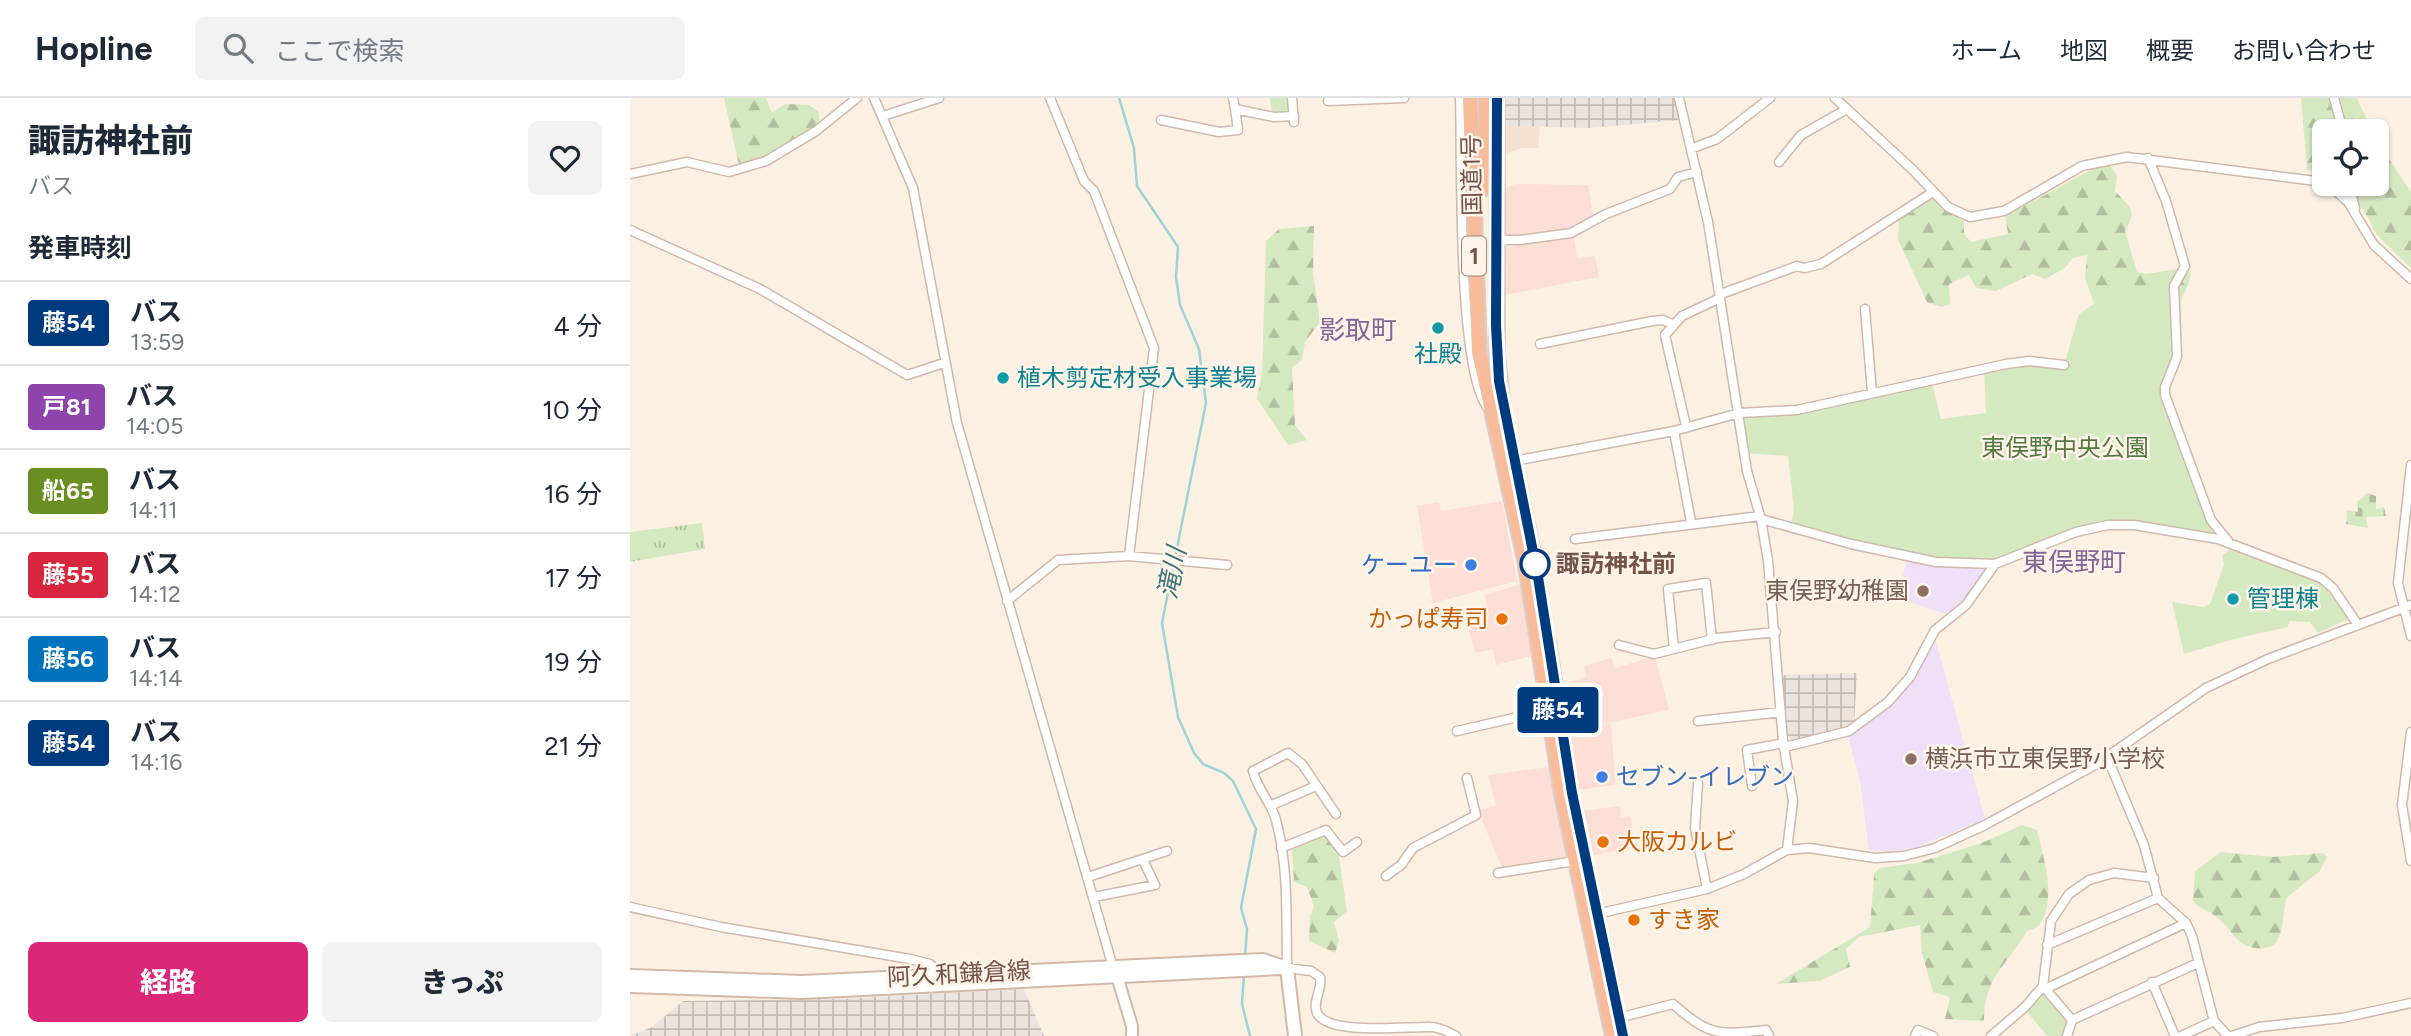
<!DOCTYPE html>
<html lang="ja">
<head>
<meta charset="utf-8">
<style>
  :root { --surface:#fff; --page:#f2f2f3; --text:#1f2937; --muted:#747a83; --line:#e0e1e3; --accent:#db2777 }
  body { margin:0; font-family:Figtree,"Noto Sans JP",sans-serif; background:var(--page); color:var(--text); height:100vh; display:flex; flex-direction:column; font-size:26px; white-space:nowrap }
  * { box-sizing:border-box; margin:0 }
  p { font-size:23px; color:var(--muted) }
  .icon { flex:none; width:38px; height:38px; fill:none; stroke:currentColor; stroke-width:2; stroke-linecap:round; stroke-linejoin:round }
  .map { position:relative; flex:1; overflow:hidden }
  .details { display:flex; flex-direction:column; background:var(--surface); width:630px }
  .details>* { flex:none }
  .badge { padding:0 14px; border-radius:5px; font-size:24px; line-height:46px }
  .tools { position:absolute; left:1682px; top:21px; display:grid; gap:14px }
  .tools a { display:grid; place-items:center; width:77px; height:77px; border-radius:10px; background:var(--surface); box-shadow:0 2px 5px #0004; font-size:35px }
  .map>.badge { position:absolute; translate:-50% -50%; box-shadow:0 0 0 4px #fff }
  h2 { padding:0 28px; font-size:26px; line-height:63px }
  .round { display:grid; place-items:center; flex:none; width:74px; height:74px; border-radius:10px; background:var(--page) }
  .head { display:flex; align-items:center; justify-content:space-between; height:119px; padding:0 28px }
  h1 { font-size:33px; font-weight:800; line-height:52px }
  .action { display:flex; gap:14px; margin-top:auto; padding:14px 28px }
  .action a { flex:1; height:80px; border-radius:10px; background:var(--accent); color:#fff; font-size:28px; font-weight:800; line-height:80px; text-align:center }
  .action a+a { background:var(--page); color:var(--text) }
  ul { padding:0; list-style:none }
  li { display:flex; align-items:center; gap:21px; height:84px; padding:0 28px; border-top:2px solid var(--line) }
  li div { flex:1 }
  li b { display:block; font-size:26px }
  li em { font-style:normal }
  li .badge { min-width:77px; font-weight:700; text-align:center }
  header { display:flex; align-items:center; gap:42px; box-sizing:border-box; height:98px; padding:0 35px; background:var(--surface); border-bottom:2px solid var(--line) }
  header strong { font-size:33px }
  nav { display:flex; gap:38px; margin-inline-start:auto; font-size:24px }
  .search { width:490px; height:63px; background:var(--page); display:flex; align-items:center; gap:18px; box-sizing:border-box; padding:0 24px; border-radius:10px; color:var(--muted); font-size:26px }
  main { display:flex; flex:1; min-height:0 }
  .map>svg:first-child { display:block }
</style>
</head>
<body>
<header>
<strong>Hopline</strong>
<div class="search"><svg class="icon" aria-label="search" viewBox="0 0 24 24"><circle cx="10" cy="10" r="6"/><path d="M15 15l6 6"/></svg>ここで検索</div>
<nav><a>ホーム</a><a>地図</a><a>概要</a><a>お問い合わせ</a></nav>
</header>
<main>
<section class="details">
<div class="head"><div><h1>諏訪神社前</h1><p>バス</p></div><a class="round"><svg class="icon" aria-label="heart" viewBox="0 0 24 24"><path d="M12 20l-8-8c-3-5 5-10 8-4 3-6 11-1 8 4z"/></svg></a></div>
<h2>発車時刻</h2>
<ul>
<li><span class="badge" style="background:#003b80;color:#fff">藤54</span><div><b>バス</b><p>13:59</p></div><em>4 分</em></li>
<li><span class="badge" style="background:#8e44ad;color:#fff">戸81</span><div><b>バス</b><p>14:05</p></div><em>10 分</em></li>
<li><span class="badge" style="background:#6b8e23;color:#fff">船65</span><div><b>バス</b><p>14:11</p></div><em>16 分</em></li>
<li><span class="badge" style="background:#d7263d;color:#fff">藤55</span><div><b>バス</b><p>14:12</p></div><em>17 分</em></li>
<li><span class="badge" style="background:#0072bc;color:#fff">藤56</span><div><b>バス</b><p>14:14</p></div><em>19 分</em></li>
<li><span class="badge" style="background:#003b80;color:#fff">藤54</span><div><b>バス</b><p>14:16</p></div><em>21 分</em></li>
</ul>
<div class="action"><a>経路</a><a>きっぷ</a></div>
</section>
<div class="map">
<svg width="1781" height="938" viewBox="0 0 1781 938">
  <defs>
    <pattern id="industrial-grid" width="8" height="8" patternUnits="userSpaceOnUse" patternTransform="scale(1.75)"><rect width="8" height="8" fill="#ebe3de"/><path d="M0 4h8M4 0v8" fill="none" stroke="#c3bbb6"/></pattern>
    <pattern id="grass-tufts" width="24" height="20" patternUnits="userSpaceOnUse" patternTransform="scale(1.75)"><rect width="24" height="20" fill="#d5e9c1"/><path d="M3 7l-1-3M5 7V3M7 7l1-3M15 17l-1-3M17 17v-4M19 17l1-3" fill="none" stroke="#b1bf9f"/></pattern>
    <pattern id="forest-firs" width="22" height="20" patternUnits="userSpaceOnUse" patternTransform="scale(1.75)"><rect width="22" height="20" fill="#d5e9c1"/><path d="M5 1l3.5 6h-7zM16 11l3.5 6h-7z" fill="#b1bf9f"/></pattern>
    <pattern id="cemetery-stones" width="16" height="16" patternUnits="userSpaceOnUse" patternTransform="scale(1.75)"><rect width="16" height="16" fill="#d5e9c1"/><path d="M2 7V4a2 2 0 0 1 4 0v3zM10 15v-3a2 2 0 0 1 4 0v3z" fill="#b1bf9f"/></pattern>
  </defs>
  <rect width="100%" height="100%" fill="#fcf0e3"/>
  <path fill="#f4e1d1" d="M 874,28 L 910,29 L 908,50 L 893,50 L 873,56 Z"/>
  <path fill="#fcded6" d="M 885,86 L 958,87 L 963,119 L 938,133 L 874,141 L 874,91 Z
    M 944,138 L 947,160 L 965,158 L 969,179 L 874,197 L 874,150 Z
    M 872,403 L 887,483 L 803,505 L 787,408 L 809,404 L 811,413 Z
    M 891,486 L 902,558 L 866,567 L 863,551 L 845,555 L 838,527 L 859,522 L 855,497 Z
    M 1025,558 L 1039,612 L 967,627 L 981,625 L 985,687 L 947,692 L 931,587 L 956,579 L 954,568 L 981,560 L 985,570 Z
    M 919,669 L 936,761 L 873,772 L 848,713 L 866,707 L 858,677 Z
    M 990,708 L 991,719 L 1001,718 L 1005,749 L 960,758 L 952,713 Z"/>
  <path fill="url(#industrial-grid)" d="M 874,0 L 1045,0 L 1050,22 L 959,30 L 874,28 Z
    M 1227,575 L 1224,626 L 1162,643 L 1157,640 L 1151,577 Z
    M 394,891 L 414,938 L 0,938 L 22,929 L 53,903 L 210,901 Z"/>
  <path fill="#ede0f8" d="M 1277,461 L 1309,469 L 1357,469 L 1348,489 L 1316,516 L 1285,506 L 1269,494 Z
    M 1306,544 L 1355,721 L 1286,749 L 1260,754 L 1239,752 L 1230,683 L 1218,638 L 1260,607 L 1276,590 Z"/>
  <path fill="url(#grass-tufts)" d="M 72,425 L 75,451 L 0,464 L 0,434 Z"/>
  <path fill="url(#forest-firs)" d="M 94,0 L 136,0 L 142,15 L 155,6 L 179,7 L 188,13 L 190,26 L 151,52 L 109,67 Z
    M 1671,0 L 1727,0 L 1742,33 L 1694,33 L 1694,76 L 1677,72 Z
    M 1747,43 L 1781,94 L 1781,170 L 1747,137 L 1733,111 L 1705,86 L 1746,86 Z
    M 1478,65 L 1487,77 L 1485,93 C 1501,111 1508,110 1495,133 L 1507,174 L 1516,176 L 1554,170 L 1560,174 C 1562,187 1551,195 1551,207 C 1549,232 1557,232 1543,258 L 1464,206 L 1455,180 L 1457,157 L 1443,160 L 1435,170 L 1415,181 L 1402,176 L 1366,193 L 1346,190 L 1339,177 L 1319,186 L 1320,206 L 1311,209 L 1297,204 L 1268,142 L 1269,119 L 1303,101 L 1316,113 L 1334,123 L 1334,136 L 1341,144 L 1378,136 L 1375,116 C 1411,103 1442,78 1478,65 Z
    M 684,128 L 683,175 L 690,224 L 675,244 L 672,262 L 662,270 L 665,327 L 677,342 L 658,347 L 627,301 L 632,274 L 636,143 L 649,131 Z
    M 1392,727 L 1407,732 C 1414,763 1428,801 1408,829 L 1397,833 C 1376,869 1354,879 1354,923 L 1315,921 L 1320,899 L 1303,894 L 1292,855 L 1290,827 L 1229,839 L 1216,851 L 1220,869 L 1189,883 L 1146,886 L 1240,829 L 1244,777 L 1249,770 L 1287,765 L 1352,745 Z
    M 694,735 L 708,752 L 717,813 L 704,824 L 709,843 L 705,855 L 679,843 L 680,818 L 684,808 L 677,789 L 664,784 L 662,752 Z
    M 1591,754 L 1642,759 L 1693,755 L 1697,759 L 1690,773 L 1657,799 C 1652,814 1655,829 1647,843 C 1644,848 1640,849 1634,850 C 1606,853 1603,830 1585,818 C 1577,812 1570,811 1563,803 L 1565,773 Z"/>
  <path fill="url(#cemetery-stones)" d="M 1737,395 L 1746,398 L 1746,411 L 1754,409 L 1756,418 L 1736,419 L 1738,430 L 1716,426 L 1717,412 L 1728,414 L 1727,404 Z"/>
  <path fill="#d5e9c1" d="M 639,0 L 657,0 L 659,15 L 643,16 Z
    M 1548,181 L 1546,247 L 1535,289 L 1581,422 L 1600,445 L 1478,427 L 1365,466 L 1306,464 L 1161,426 L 1164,412 L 1158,358 L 1116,355 L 1109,315 L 1132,315 L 1301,281 L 1311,321 L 1356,315 L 1354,270 L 1376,266 L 1434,267 L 1449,216 L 1480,195 L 1500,191 L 1517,193 Z
    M 1600,452 L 1654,466 L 1691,480 L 1723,519 L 1688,535 L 1680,524 L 1659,523 L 1658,529 L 1604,541 L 1554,556 L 1542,504 L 1574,509 L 1580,506 L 1594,466 L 1592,458 Z
    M 1414,896 L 1439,927 L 1434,938 L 1417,938 L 1395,911 L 1408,897 Z"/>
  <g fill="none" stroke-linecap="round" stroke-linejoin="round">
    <path stroke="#9ed3d7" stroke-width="2.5" d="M 489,0 L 504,50 L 507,88 L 548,149 L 546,179 L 550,207 L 569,251 L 576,305 L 532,525 L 548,619 L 564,655 L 573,666 L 594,675 L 603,683 L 626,731 L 611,810 L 617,831 L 615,859
      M 614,876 L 612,906 L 620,938"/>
    <defs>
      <path id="minor" d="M 244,0 L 283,90 L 327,325 L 484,873
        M 420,0 L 454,83 L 464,93 L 524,250 L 499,458
        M 603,0 L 605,11 L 644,19 L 664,18
        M 662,0 L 664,24
        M 830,0 C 832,58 827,273 858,310
        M 1049,0 L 1078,124 L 1117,373 L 1131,421 L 1138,463 L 1153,643 L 1163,703 L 1157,752
        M 1205,0 L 1283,72 L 1318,109 L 1340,119 L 1374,113 L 1452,68 L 1497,59 L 1694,84
        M 1704,0 L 1713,33
        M 698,3 L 774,0
        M 253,18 L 309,0
        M 531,22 L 589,34 L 608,32 L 605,11
        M 1063,50 L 1087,41 L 1140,0
        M 1518,60 L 1536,103 L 1555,168 L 1544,188 L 1547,259 L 1535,289 L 1535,297 L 1581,422 L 1598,443
        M 1149,64 L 1171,37 L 1217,11
        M 0,76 L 57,64 L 99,74 L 136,63 L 186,33 L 227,0
        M 1698,86 L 1718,104 L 1744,147 L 1781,181
        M 1719,86 L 1725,110
        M 0,132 L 130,191 L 277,277 L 314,265
        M 866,142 L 890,142 L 941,135 L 976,116 L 1040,91 L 1048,79 L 1067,74
        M 1091,196 L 1167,168 L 1174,170 L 1191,166 L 1303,94
        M 1235,211 L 1242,294
        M 910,246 L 1022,223 L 1033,222 L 1042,226
        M 1056,328 L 1035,237 L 1052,218 L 1090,200
        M 1044,333 L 1061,424
        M 884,363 L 1044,333 L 1109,315 L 1167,312 L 1376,266 L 1399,263 L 1434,267
        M 1781,367 L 1768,485 L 1781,538
        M 1131,421 L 1221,446 L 1306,464 L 1365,466 L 1446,434 L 1478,427 L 1504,427 L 1588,441 L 1691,480 L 1703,490 L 1728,527
        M 945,441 L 1130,418
        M 377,503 L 428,462 L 499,458 L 597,467
        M 989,547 L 1024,556 L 1087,540 L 1146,534
        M 1044,551 L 1038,491 L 1076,485 L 1082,542
        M 1068,623 L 1151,614
        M 827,633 L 918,612
        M 1781,634 L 1772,707 L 1781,763
        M 1155,649 L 1219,633 L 1258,604 L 1280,579 L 1305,532 L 1336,507 L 1365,466
        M 1477,659 L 1514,747 L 1528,800 L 1556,825 L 1562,838 L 1584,923 L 1598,938
        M 1068,685 L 1065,730 L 1077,791
        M 1122,688 L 1117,652 L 1154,645
        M 642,707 L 686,688
        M 706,716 L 672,666 L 658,655 L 623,673 C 627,691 641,704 646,722 C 659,770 656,821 657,870 L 681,873 L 690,879 C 693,892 682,902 687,915 C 698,938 778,928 801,929 C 810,929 818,934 826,938
        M 651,750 L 696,732 L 713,754 L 727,744
        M 868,775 L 945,763
        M 756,778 L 771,767 L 783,750 L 846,717 L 837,680
        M 458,779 L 537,753
        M 464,799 L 525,787 L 513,762
        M 0,809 L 91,829 L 280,861 L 300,866 L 310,876
        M 962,817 L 1077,791 L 1114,776 L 1157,752 L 1179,750 L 1245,760 L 1274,758 L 1305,750 L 1355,727 L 1465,667 L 1576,590 L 1638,561 L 1781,507
        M 1417,847 L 1528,800
        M 1522,884 L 1545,938
        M 1413,888 L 1442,922
        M 1415,891 L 1556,825
        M 988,920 L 1043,906 C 1080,938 1086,937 1136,932 L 1139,938
        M 1442,922 L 1568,865
        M 1285,938 L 1288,932 L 1303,938
        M 1361,938 L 1395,909 L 1413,888 L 1421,823 L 1439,796 L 1459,782 L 1484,775 L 1524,780
        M 1437,938 L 1442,922
        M 1551,938 L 1584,923
        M 1602,938 L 1629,929 L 1712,920 L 1781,905"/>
      <path id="tertiary" d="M 487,878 L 502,928 L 502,938"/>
      <path id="secondary" d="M 657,870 L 665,938
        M 0,878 L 172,884 L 633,862 L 657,870
        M 0,888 L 172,894 L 650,870"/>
      <path id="trunk" d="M 840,0 L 849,254 L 895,461 L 932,697 L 983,938
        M 856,0 L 857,90
        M 867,0 L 867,257 L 873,311 L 907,474
        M 918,543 L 933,644
        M 961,791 L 983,894"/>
    </defs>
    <use href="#minor" stroke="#cfb8ac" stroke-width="11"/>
    <use href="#tertiary" stroke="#cfb8ac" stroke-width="14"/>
    <use href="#secondary" stroke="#d2b8a9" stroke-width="16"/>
    <use href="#trunk" stroke="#d8cfcc" stroke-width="18"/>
    <use href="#minor" stroke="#fff" stroke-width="8"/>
    <use href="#tertiary" stroke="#fff" stroke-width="10"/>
    <use href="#secondary" stroke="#fff" stroke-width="12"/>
    <use href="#trunk" stroke="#f8bc9a" stroke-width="14"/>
  </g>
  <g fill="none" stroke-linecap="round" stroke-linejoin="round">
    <defs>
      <path id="line" d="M 867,0 L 866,227 L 869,283 L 908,479 L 942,695 L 993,938"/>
    </defs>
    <use href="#line" stroke="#fff" stroke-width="16"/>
    <use href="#line" stroke="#003b80" stroke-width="10"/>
  </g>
  <g fill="#0f9aa8" stroke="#fff4e9" stroke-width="2.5">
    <circle cx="808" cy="230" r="7"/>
    <circle cx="373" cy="280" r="7"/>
    <circle cx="1603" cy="501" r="7"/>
  </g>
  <circle fill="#fff" stroke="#003b80" stroke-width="3.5" cx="905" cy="466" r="14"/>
  <g fill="#3f7fe0" stroke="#fff4e9" stroke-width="2.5">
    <circle cx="841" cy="467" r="7"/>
    <circle cx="972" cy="679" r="7"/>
  </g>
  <g fill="#8d6e63" stroke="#fff4e9" stroke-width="2.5">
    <circle cx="1293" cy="493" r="7"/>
    <circle cx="1281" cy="661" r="7"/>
  </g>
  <g fill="#e8710a" stroke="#fff4e9" stroke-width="2.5">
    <circle cx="872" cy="521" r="7"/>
    <circle cx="973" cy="744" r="7"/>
    <circle cx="1004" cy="822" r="7"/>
  </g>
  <g text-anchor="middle" stroke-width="5" stroke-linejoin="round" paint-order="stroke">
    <rect fill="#fff4e9" stroke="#9e8479" stroke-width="2" x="832" y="138.5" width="24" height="39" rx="5"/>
    <g font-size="23" font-weight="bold" fill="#745449">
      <text x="844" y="166">1</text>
    </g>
    <g font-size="24" fill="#745449" stroke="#fff4e9">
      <text transform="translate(842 77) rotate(-91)" y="8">国道1号</text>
      <text transform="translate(329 876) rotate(-3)" y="8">阿久和鎌倉線</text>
    </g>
    <g font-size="24" fill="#0d838f" stroke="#fff4e9" text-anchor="start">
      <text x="808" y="264" text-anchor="middle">社殿</text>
      <text x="387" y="288">植木剪定材受入事業場</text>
      <text x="1617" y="509">管理棟</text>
    </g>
    <g font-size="24" fill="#577941" stroke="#fff4e9">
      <text x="1435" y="358">東俣野中央公園</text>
    </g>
    <g font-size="24" font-weight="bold" fill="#745449" stroke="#fff4e9" text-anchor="start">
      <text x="926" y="474">諏訪神社前</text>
    </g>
    <g font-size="24" fill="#366cbe" stroke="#fff4e9" text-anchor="end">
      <text x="827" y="475">ケーユー</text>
      <text x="986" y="687" text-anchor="start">セブン-イレブン</text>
    </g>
    <g font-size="24" fill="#785e54" stroke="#fff4e9" text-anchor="end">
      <text x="1279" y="501">東俣野幼稚園</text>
      <text x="1295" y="669" text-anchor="start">横浜市立東俣野小学校</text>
    </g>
    <g font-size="24" fill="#c56008" stroke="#fff4e9" text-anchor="start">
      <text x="858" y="529" text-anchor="end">かっぱ寿司</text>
      <text x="987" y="752">大阪カルビ</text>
      <text x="1018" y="830">すき家</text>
    </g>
    <g font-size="26" fill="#826497" stroke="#fff4e9">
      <text x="728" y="241">影取町</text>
      <text x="1444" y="473">東俣野町</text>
    </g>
    <g font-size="26" font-style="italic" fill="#3d7579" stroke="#fff4e9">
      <text transform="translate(542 475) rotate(-79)" y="9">滝川</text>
    </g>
  </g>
</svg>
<div class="tools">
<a><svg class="icon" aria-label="locate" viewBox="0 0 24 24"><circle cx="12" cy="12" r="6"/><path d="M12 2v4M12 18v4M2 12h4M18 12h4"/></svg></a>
</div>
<b class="badge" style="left:928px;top:612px;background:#003b80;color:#fff">藤54</b>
</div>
</main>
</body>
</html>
